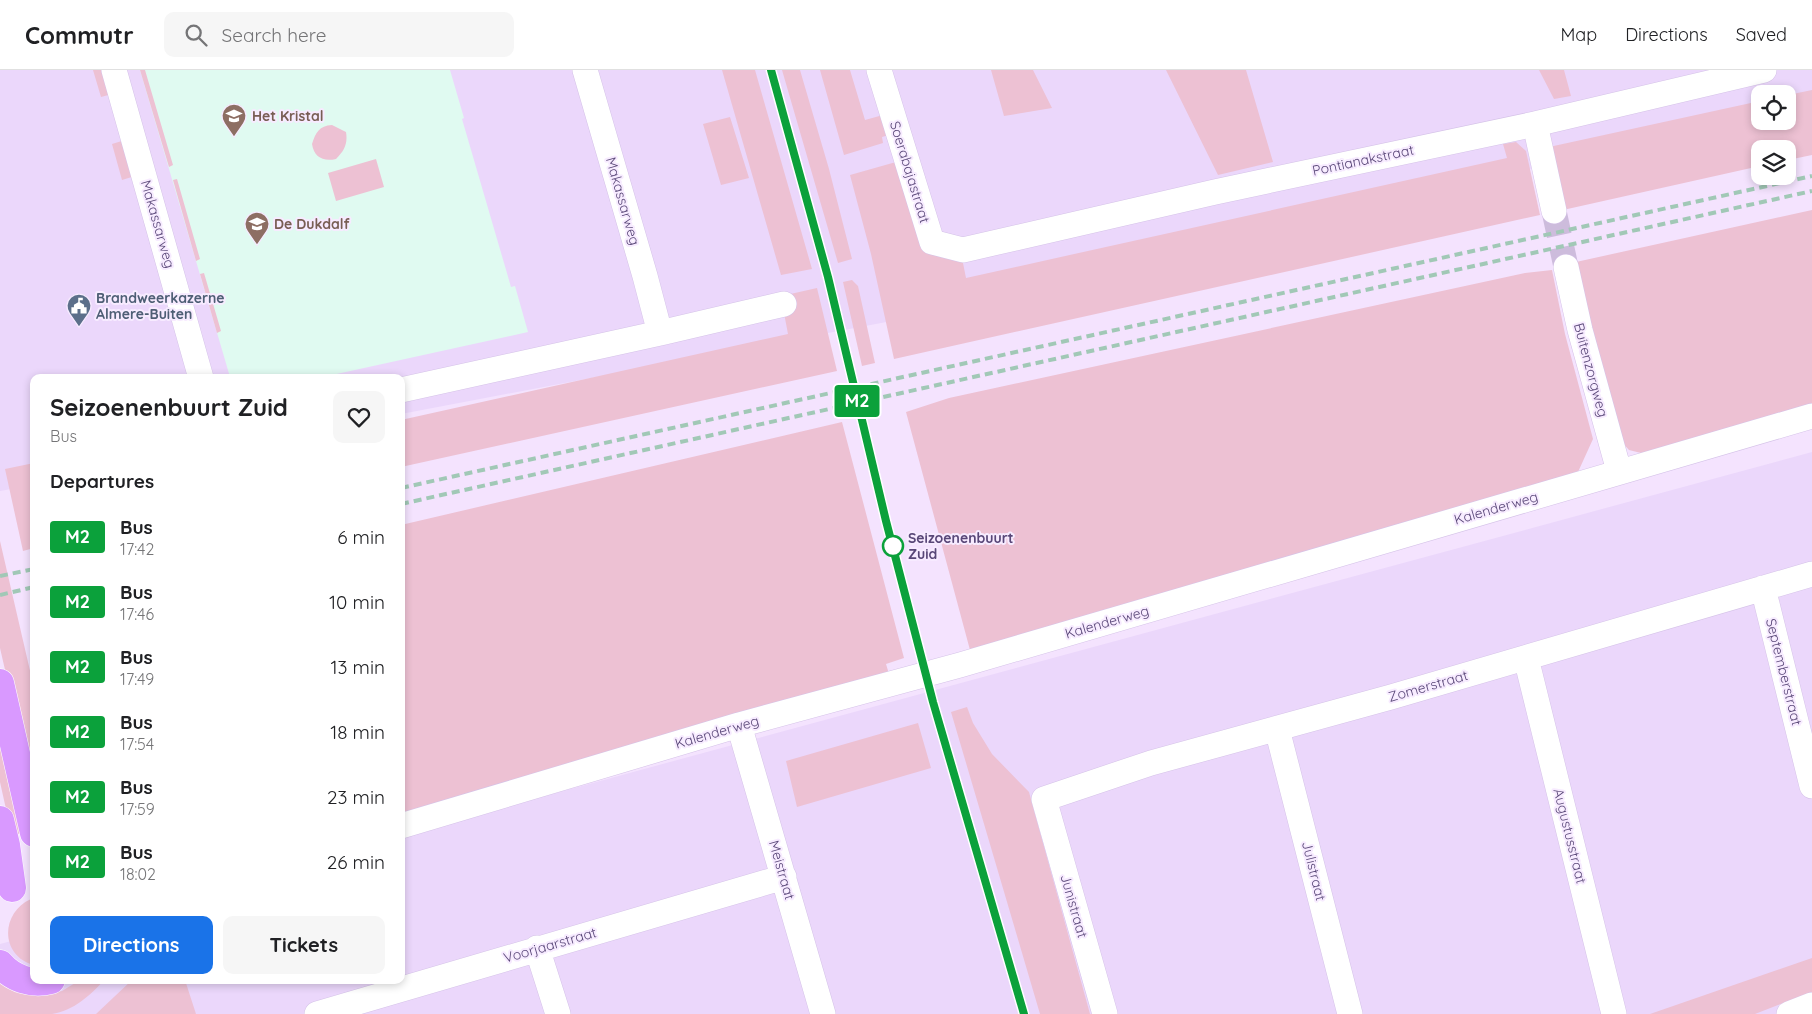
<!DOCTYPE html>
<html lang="en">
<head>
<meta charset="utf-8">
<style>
  :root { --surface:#fff; --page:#f6f6f6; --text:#202124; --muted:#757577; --line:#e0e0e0; --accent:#1a73e8 }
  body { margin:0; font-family:Quicksand,sans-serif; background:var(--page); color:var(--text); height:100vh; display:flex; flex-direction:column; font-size:19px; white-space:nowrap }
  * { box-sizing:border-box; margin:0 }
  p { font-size:16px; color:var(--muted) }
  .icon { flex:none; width:28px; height:28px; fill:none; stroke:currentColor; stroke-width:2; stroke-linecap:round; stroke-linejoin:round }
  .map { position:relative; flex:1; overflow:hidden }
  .drawer { position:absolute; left:30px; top:304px; width:375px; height:610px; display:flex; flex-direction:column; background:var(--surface); border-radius:10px; box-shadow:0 2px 8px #0003 }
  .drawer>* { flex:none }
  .badge { padding:0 10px; border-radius:4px; font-size:18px; line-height:32px }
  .buttons { position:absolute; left:1751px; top:15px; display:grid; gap:10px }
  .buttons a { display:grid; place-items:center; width:45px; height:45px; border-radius:10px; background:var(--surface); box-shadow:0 2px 8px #0003; font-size:25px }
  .map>.badge { position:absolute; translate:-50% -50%; box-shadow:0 0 0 2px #fff }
  h2 { padding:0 20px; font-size:19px; line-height:45px }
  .round { display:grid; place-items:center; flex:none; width:52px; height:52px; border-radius:10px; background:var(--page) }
  .overview { display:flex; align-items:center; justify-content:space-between; height:85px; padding:0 20px }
  h1 { font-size:24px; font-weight:800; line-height:38px }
  .action { display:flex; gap:10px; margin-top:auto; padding:10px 20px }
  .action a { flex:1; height:58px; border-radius:10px; background:var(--accent); color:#fff; font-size:20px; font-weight:800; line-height:58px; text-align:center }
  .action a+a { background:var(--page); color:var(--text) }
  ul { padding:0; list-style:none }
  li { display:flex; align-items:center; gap:15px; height:65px; padding:0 20px }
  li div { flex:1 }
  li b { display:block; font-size:19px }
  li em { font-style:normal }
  li .badge { min-width:55px; font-weight:700; text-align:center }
  header { display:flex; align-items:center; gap:30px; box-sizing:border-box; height:70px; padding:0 25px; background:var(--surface); border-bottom:1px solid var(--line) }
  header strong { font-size:24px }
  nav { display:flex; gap:28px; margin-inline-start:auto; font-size:18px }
  .search { width:350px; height:45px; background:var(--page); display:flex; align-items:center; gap:12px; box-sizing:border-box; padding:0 18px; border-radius:10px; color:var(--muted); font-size:19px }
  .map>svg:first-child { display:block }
</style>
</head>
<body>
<header>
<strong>Commutr</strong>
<div class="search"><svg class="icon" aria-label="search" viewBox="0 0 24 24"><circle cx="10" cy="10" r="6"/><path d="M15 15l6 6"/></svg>Search here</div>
<nav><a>Map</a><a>Directions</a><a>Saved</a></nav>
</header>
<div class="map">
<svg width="1812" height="944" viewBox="0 0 1812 944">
  <rect width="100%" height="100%" fill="#f4e3fe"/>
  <path fill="#ebd7fb" d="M 0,0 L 1812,0 L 1812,32 L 1788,38 L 1788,24 L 1760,24 L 1760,44 L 897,250 L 401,344 L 401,308 L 34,308 L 34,415 L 0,421 Z
    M 1812,382 L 1812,944 L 0,944 L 0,874 L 34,865 L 34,910 L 401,910 L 401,765 Z"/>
  <path fill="#e0faf1" d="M 140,0 L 450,0 L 464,48 L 462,49 L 511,217 L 515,216 L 528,262 L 323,307 L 230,307 Z"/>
  <path fill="#edc1d3" d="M 93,0 L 105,0 L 112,24 L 101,27 Z
    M 140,0 L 145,0 L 173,95 L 169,97 Z
    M 722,0 L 755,0 L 812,199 L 781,205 Z
    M 782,0 L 800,0 L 829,99 L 852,189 L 838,193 Z
    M 820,0 L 850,0 L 865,50 L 883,45 L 889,65 L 882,67 L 883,73 L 844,85 Z
    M 991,0 L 1033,0 L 1052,38 L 1004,46 Z
    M 1166,0 L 1246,0 L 1273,92 L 1218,105 Z
    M 1539,0 L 1564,0 L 1571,26 L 1554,29 Z
    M 1812,20 L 1812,85 L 1788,90 L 1788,79 L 1760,79 L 1760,96 L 1563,140 L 1549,77 L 1760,31 L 1760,51 L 1788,51 L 1788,25 Z
    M 730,47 L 749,108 L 721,115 L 703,54 Z
    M 332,55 L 346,62 C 348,74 344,81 336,89 C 323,92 314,87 312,74 C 316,62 319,56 332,55 Z
    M 125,70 L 135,106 L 122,110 L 112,74 Z
    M 1516,72 L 1526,81 L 1540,145 L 894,289 L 871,184 L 850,105 L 896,92 L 932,183 C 942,189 950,190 962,188 L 966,208 L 1507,88 L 1503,74 Z
    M 376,89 L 384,117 L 336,131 L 328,103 Z
    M 177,109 L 200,189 L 196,191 L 173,110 Z
    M 1812,140 L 1812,334 L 1645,384 L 1629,380 L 1618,368 L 1576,192 Z
    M 1552,200 L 1565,264 L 1593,369 L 1578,402 L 970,580 L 906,342 L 949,328 L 1525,203 Z
    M 204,203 L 221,261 L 217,263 L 200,204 Z
    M 852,210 L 858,216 L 875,293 L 862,296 L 843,212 Z
    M 817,218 L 837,301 L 401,397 L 401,350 L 788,264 L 784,243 L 786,225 Z
    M 842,352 L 904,588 L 886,594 L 889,604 L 401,745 L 401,455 Z
    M 34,393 L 34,478 L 23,481 L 5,399 Z
    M 0,471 L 34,618 L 34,726 L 0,578 Z
    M 967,637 L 973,653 L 992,684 L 1029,722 L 1090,944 L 1040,944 L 951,642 Z
    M 0,650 L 25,762 L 12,766 L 0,712 Z
    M 918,653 L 931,698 L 797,737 L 786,691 Z
    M 31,829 L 34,829 L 34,895 C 0,886 0,843 31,829 Z
    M 1812,888 L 1812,922 L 1755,944 L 1650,944 Z
    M 0,910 L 47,924 L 62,921 L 80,910 L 104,910 C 91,925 73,941 52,944 C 35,944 17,944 0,944 Z
    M 132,910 L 185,910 L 196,944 L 96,944 Z"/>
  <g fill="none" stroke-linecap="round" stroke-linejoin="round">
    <path stroke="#cdbcdc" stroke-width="25" stroke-dasharray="25 12" stroke-linecap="butt" d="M 1554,141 L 1566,197"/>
    <defs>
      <path id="minor" d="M 114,0 L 201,308
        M 879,0 L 932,172 L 963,180 L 1215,122 L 1535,54 L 1764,0
        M 1535,54 L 1554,141
        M 1566,197 L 1580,260 L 1619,401
        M 660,263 L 784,234
        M 401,320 L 660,263 L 645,206 L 585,0
        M 1763,518 L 1812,716
        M 1526,588 L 1614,944
        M 739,655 L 823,944
        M 1277,659 L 1350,944
        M 401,756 L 739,655 L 960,595 L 1812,346
        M 537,878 L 558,944
        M 317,944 L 784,807
        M 1105,944 L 1044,729 L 1151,693 L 1391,627 L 1812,504
        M 1789,944 L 1812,935"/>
      <path id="major" d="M 0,613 L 34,763
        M 0,750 L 6,775 L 12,818
        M 0,894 C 13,909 32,915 51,910"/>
    </defs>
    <use href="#minor" stroke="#d5c3e8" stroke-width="26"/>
    <use href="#major" stroke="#fff" stroke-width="29"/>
    <use href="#minor" stroke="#fff" stroke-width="25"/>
    <use href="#major" stroke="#d999ff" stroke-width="28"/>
    <path stroke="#a1c8b6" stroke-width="4" stroke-dasharray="8 5" stroke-linecap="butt" d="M 401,418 L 1812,106
      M 401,434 L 1812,121
      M 0,506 L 34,499
      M 0,525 L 34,517"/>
  </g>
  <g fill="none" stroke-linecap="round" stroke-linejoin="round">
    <defs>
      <path id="line" d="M 771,0 L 828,207 L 886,451 L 933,632 L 1024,944"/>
    </defs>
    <use href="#line" stroke="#fff" stroke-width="11"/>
    <use href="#line" stroke="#0ba13b" stroke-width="8"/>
  </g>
  <defs>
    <symbol id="school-pin" viewBox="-11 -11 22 30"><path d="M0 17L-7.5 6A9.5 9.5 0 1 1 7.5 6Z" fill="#8d6e63" stroke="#f7ebff"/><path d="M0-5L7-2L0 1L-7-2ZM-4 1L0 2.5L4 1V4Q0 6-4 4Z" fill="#fff"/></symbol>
    <symbol id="civic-pin" viewBox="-11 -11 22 30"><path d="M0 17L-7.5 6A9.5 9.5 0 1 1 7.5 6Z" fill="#5c6f8a" stroke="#f7ebff"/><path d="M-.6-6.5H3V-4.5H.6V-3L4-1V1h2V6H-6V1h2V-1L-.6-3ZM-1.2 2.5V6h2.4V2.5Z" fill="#fff"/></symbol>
  </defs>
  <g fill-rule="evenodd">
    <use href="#school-pin" x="220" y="32" width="28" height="38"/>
    <use href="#school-pin" x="243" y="140" width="28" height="38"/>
    <use href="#civic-pin" x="65" y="222" width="28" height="38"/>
  </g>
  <circle fill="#fff" stroke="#0ba13b" stroke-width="2.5" cx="893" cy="476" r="10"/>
  <g text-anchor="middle" stroke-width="4" stroke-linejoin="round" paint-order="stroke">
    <g font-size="14" font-weight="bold" fill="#785e54" stroke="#f7ebff" text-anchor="start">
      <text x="252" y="51">Het Kristal</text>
      <text x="274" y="159">De Dukdalf</text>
    </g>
    <g font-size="14" fill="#594778" stroke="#f7ebff">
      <text transform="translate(1363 90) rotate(-12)" y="5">Pontianakstraat</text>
      <text transform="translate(910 102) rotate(73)" y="5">Soerabajastraat</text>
      <text transform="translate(623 131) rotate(74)" y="5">Makassarweg</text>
      <text transform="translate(158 154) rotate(74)" y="5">Makassarweg</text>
      <text transform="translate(1591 300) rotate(75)" y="5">Buitenzorgweg</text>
      <text transform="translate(1496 438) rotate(-16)" y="5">Kalenderweg</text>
      <text transform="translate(1107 552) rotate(-16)" y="5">Kalenderweg</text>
      <text transform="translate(1784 602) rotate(76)" y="5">Septemberstraat</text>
      <text transform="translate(1428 616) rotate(-16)" y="5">Zomerstraat</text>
      <text transform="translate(717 662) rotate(-16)" y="5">Kalenderweg</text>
      <text transform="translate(1570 766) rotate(76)" y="5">Augustusstraat</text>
      <text transform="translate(782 800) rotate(74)" y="5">Meistraat</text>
      <text transform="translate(1314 801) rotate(76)" y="5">Julistraat</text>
      <text transform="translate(1074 836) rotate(74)" y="5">Junistraat</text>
      <text transform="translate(550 875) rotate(-16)" y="5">Voorjaarstraat</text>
    </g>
    <g font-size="14" font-weight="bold" fill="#4e5e75" stroke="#f7ebff" text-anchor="start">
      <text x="96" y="233">Brandweerkazerne<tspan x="96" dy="16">Almere-Buiten</tspan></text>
    </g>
    <g font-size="14" font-weight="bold" fill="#594778" stroke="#f7ebff" text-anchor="start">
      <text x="908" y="473">Seizoenenbuurt<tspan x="908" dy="16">Zuid</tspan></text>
    </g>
  </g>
</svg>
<div class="buttons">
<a><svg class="icon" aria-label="locate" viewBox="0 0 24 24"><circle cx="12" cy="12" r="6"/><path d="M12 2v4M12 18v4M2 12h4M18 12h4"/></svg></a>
<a><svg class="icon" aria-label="layers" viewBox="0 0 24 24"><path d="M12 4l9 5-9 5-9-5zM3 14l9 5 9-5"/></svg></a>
</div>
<b class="badge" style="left:857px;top:331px;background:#0ba13b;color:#fff">M2</b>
<section class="drawer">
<div class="overview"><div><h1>Seizoenenbuurt Zuid</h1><p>Bus</p></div><a class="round"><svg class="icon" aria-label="heart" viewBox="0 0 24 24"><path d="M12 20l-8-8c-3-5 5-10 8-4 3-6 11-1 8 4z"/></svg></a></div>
<h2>Departures</h2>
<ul>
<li><span class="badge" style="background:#0ba13b;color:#fff">M2</span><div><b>Bus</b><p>17:42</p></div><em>6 min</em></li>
<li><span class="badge" style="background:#0ba13b;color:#fff">M2</span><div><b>Bus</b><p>17:46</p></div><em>10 min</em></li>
<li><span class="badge" style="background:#0ba13b;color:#fff">M2</span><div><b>Bus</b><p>17:49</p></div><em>13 min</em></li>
<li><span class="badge" style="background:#0ba13b;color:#fff">M2</span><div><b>Bus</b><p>17:54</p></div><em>18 min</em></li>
<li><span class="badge" style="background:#0ba13b;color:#fff">M2</span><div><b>Bus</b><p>17:59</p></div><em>23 min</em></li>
<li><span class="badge" style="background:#0ba13b;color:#fff">M2</span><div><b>Bus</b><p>18:02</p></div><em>26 min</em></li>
</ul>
<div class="action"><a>Directions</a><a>Tickets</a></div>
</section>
</div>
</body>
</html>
